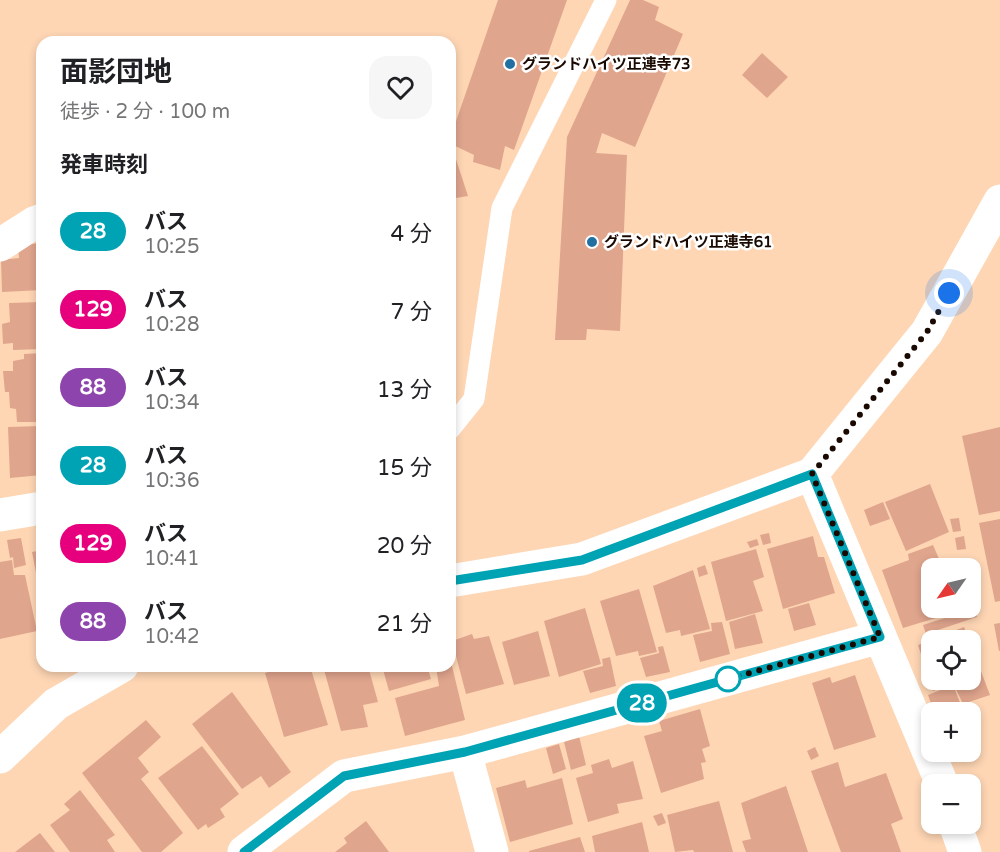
<!DOCTYPE html>
<html lang="ja">
<head>
<meta charset="utf-8">
<style>
  :root { --surface:#fff; --page:#f6f6f6; --text:#202124; --muted:#757577 }
  body { margin:0; font-family:"Varela Round","Noto Sans JP",sans-serif; background:var(--page); color:var(--text); height:100vh; display:flex; flex-direction:column; font-size:22px; white-space:nowrap }
  * { box-sizing:border-box; margin:0 }
  p { font-size:20px; color:var(--muted) }
  .icon { flex:none; width:33px; height:33px; fill:none; stroke:currentColor; stroke-width:2; stroke-linecap:round; stroke-linejoin:round }
  .map { position:relative; flex:1; overflow:hidden }
  .panel { position:absolute; left:36px; top:36px; width:420px; height:636px; display:flex; flex-direction:column; background:var(--surface); border-radius:18px; box-shadow:0 3px 9px #0003 }
  .panel>* { flex:none }
  .badge { padding:0 12px; border-radius:20px; font-size:21px; line-height:39px }
  .needle { width:39px; rotate:236deg }
  .buttons { position:absolute; left:921px; top:558px; display:grid; gap:12px }
  .buttons a { display:grid; place-items:center; width:60px; height:60px; border-radius:12px; background:var(--surface); box-shadow:0 3px 9px #0003; font-size:30px }
  .you { position:absolute; width:30px; height:30px; margin:-15px; border:4px solid #fff; border-radius:50%; background:#1a73e8; box-shadow:0 0 0 9px #1a73e833 }
  .map>.badge { position:absolute; translate:-50% -50%; box-shadow:0 0 0 3px #fff }
  h2 { padding:0 24px; font-size:22px; line-height:54px }
  .round { display:grid; place-items:center; flex:none; width:63px; height:63px; border-radius:18px; background:var(--page) }
  .overview { display:flex; align-items:center; justify-content:space-between; height:102px; padding:0 24px }
  h1 { font-size:28px; font-weight:700; line-height:45px }
  ul { padding:0; list-style:none }
  li { display:flex; align-items:center; gap:18px; height:78px; padding:0 24px }
  li div { flex:1 }
  li b { display:block; font-size:22px }
  li em { font-style:normal }
  li .badge { min-width:66px; font-weight:700; text-align:center }
  .map>svg:first-child { display:block }
</style>
</head>
<body>
<div class="map">
<svg width="1000" height="852" viewBox="0 0 1000 852">
  <rect width="100%" height="100%" fill="#fed6b4"/>
  <path fill="#e0a58d" d="M 498,0 L 567,0 L 514,150 L 505,146 L 500,170 L 473,162 L 474,155 L 451,144 L 468,196 L 450,199 L 450,128 L 454,127 Z
    M 630,0 L 643,0 L 659,7 L 655,20 L 683,34 L 635,147 L 602,133 L 596,153 L 627,155 L 620,331 L 587,329 L 586,340 L 555,340 L 567,137 Z
    M 762,53 L 788,77 L 767,98 L 742,75 Z
    M 42,243 L 42,290 L 2,292 L 1,260 L 19,258 L 18,245 Z
    M 42,302 L 42,349 L 13,350 L 13,343 L 3,344 L 2,324 L 10,322 L 9,303 Z
    M 42,353 L 42,422 L 17,422 L 16,409 L 10,408 L 9,392 L 5,392 L 3,371 L 13,371 L 13,361 L 24,359 L 24,354 Z
    M 42,426 L 42,475 L 10,478 L 8,427 Z
    M 1000,427 L 1000,511 L 979,515 L 962,436 Z
    M 930,484 L 949,532 L 906,551 L 885,502 Z
    M 883,502 L 890,519 L 870,526 L 864,510 Z
    M 959,518 L 961,531 L 953,532 L 950,519 Z
    M 1000,519 L 1000,601 L 995,602 L 979,523 Z
    M 769,533 L 771,543 L 763,545 L 760,535 Z
    M 813,536 L 818,557 L 824,557 L 835,593 L 783,609 L 767,549 Z
    M 964,536 L 966,549 L 957,550 L 955,538 Z
    M 21,538 L 26,565 L 14,568 L 13,557 L 10,558 L 7,540 Z
    M 757,539 L 759,545 L 750,548 L 747,542 Z
    M 933,545 L 943,568 L 932,568 L 932,608 L 947,608 L 949,614 L 903,628 L 882,570 L 909,560 L 908,554 Z
    M 756,549 L 764,577 L 753,581 L 763,611 L 726,621 L 711,562 Z
    M 42,550 L 42,599 L 41,599 L 32,552 Z
    M 12,560 L 14,575 L 25,575 L 37,631 L 0,639 L 0,562 Z
    M 705,565 L 708,574 L 699,577 L 697,568 Z
    M 693,570 L 710,629 L 681,636 L 680,630 L 666,633 L 653,586 Z
    M 639,589 L 657,652 L 639,656 L 638,651 L 616,656 L 600,601 Z
    M 809,603 L 816,625 L 794,631 L 788,609 Z
    M 973,603 L 977,617 L 926,634 L 923,625 L 951,616 L 950,610 L 970,608 L 970,604 Z
    M 585,608 L 601,664 L 559,677 L 544,621 Z
    M 755,614 L 763,643 L 735,649 L 729,622 Z
    M 722,622 L 730,654 L 700,662 L 693,635 L 712,631 L 711,623 Z
    M 1000,623 L 1000,651 L 999,651 L 994,624 Z
    M 964,627 L 969,640 L 932,640 L 932,680 L 970,680 L 971,645 L 990,695 L 963,704 L 953,683 L 933,691 L 918,645 Z
    M 538,631 L 550,676 L 514,685 L 502,642 Z
    M 472,634 L 474,639 L 489,636 L 504,684 L 466,694 L 452,641 Z
    M 663,646 L 670,672 L 646,677 L 640,658 L 659,653 L 658,647 Z
    M 610,657 L 616,686 L 590,693 L 583,671 L 603,666 L 602,659 Z
    M 290,666 L 310,666 L 328,725 L 284,737 L 265,673 Z
    M 323,666 L 368,666 L 378,702 L 363,705 L 368,727 L 341,731 Z
    M 382,666 L 427,666 L 431,679 L 389,691 Z
    M 452,666 L 465,720 L 405,736 L 395,698 L 439,686 L 436,667 Z
    M 855,675 L 876,737 L 834,750 L 812,683 L 830,677 L 832,683 Z
    M 953,685 L 961,705 L 934,712 L 928,695 Z
    M 232,692 L 291,772 L 269,788 L 261,776 L 242,789 L 192,724 Z
    M 700,709 L 710,746 L 702,749 L 706,762 L 701,763 L 704,779 L 661,793 L 644,736 L 662,731 L 659,721 Z
    M 146,720 L 161,737 L 138,758 L 149,772 L 141,779 L 183,833 L 161,852 L 142,852 L 82,773 Z
    M 579,736 L 586,765 L 571,770 L 564,742 Z
    M 559,744 L 566,769 L 553,774 L 546,748 Z
    M 202,746 L 239,794 L 220,809 L 225,817 L 208,828 L 206,824 L 198,830 L 158,778 Z
    M 815,747 L 819,756 L 811,760 L 807,751 Z
    M 609,759 L 612,768 L 633,761 L 643,799 L 617,804 L 619,813 L 588,822 L 576,778 L 593,773 L 591,765 Z
    M 838,762 L 845,787 L 886,773 L 903,819 L 891,824 L 901,852 L 841,852 L 811,771 Z
    M 562,778 L 573,824 L 510,842 L 496,788 L 525,780 L 527,788 Z
    M 786,786 L 808,852 L 746,852 L 742,841 L 751,839 L 741,803 Z
    M 80,790 L 115,835 L 107,840 L 115,852 L 70,852 L 50,825 L 70,810 L 64,804 Z
    M 719,801 L 733,852 L 694,852 L 693,850 L 675,852 L 667,815 Z
    M 662,813 L 666,823 L 658,826 L 653,816 Z
    M 366,821 L 389,852 L 335,852 L 347,843 L 344,838 Z
    M 642,822 L 649,852 L 595,852 L 592,836 Z
    M 40,833 L 55,852 L 15,852 Z
    M 580,837 L 585,852 L 529,852 L 529,851 Z"/>
  <g fill="none" stroke-linecap="round" stroke-linejoin="round">
    <path stroke="#fff" stroke-width="21" d="M 450,429 L 474,399 L 502,208 L 606,0"/>
    <path stroke="#fff" stroke-width="33" d="M 0,245 L 34,223 L 42,220
      M 812,474 L 942,784
      M 0,515 L 42,508
      M 450,581 L 582,559 L 812,474 L 927,332 L 1000,201
      M 465,752 L 492,852
      M 0,757 L 56,704 L 122,666
      M 955,824 L 965,852
      M 244,852 L 344,776 L 465,752 L 880,637"/>
  </g>
  <g fill="none" stroke-linecap="round" stroke-linejoin="round">
    <defs>
      <path id="line" d="M 244,852 L 344,776 L 465,752 L 880,637 L 812,474 L 582,560 L 450,581"/>
    </defs>
    <use href="#line" stroke="#fff" stroke-width="14"/>
    <use href="#line" stroke="#00a3b4" stroke-width="9"/>
    <path stroke="#190900" stroke-width="6" stroke-dasharray="0 10.8" d="M 728,679 L 880,637 L 812,474 L 927,332 L 949,293"/>
  </g>
  <g fill="#226fa1" stroke="#fff" stroke-width="2">
    <circle cx="510" cy="64" r="6"/>
    <circle cx="592" cy="242" r="6"/>
  </g>
  <circle fill="#fff" stroke="#00a3b4" stroke-width="3" cx="728" cy="679" r="12"/>
  <g text-anchor="middle" stroke-width="5" stroke-linejoin="round" paint-order="stroke">
    <g font-size="15" font-weight="bold" fill="#190900" stroke="#fff" text-anchor="start">
      <text x="522" y="69">グランドハイツ正連寺73</text>
      <text x="604" y="247">グランドハイツ正連寺61</text>
    </g>
  </g>
</svg>
<div class="buttons">
<a><svg class="needle" viewBox="-14 -14 28 28"><path d="M0-13l5 13h-10z" fill="#e53935"/><path d="M0 13l5-13h-10z" fill="#757577"/></svg></a>
<a><svg class="icon" aria-label="locate" viewBox="0 0 24 24"><circle cx="12" cy="12" r="6"/><path d="M12 2v4M12 18v4M2 12h4M18 12h4"/></svg></a>
<a>+</a>
<a>−</a>
</div>
<div class="you" style="left:949px;top:293px"></div>
<b class="badge" style="left:642px;top:703px;background:#00a3b4;color:#fff">28</b>
<section class="panel">
<div class="overview"><div><h1>面影団地</h1><p>徒歩 · 2 分 · 100 m</p></div><a class="round"><svg class="icon" aria-label="heart" viewBox="0 0 24 24"><path d="M12 20l-8-8c-3-5 5-10 8-4 3-6 11-1 8 4z"/></svg></a></div>
<h2>発車時刻</h2>
<ul>
<li><span class="badge" style="background:#00a3b4;color:#fff">28</span><div><b>バス</b><p>10:25</p></div><em>4 分</em></li>
<li><span class="badge" style="background:#e6007e;color:#fff">129</span><div><b>バス</b><p>10:28</p></div><em>7 分</em></li>
<li><span class="badge" style="background:#8e44ad;color:#fff">88</span><div><b>バス</b><p>10:34</p></div><em>13 分</em></li>
<li><span class="badge" style="background:#00a3b4;color:#fff">28</span><div><b>バス</b><p>10:36</p></div><em>15 分</em></li>
<li><span class="badge" style="background:#e6007e;color:#fff">129</span><div><b>バス</b><p>10:41</p></div><em>20 分</em></li>
<li><span class="badge" style="background:#8e44ad;color:#fff">88</span><div><b>バス</b><p>10:42</p></div><em>21 分</em></li>
</ul>
</section>
</div>
</body>
</html>
